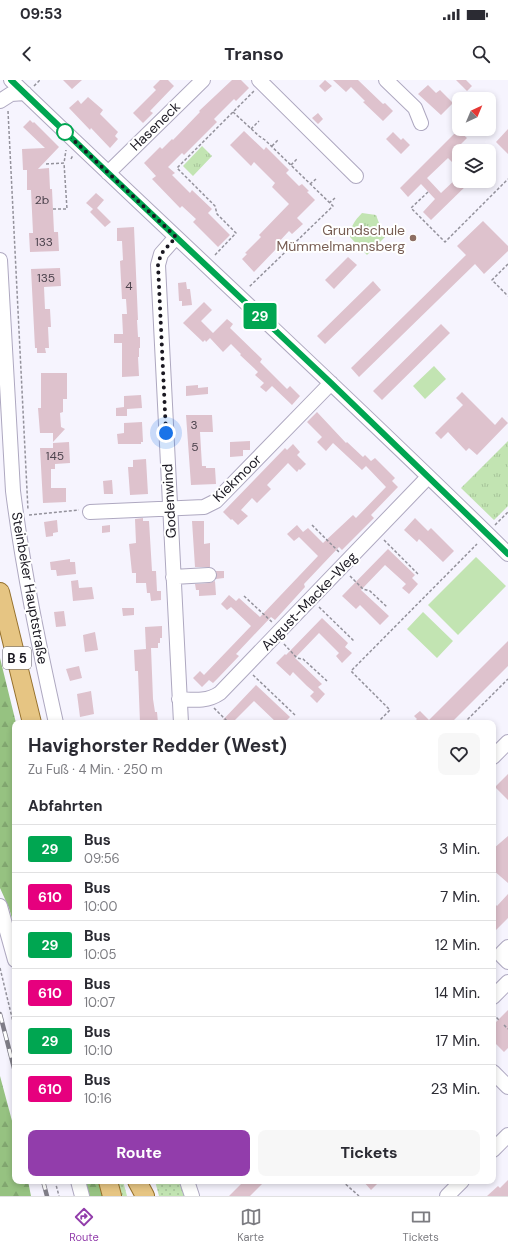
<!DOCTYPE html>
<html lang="de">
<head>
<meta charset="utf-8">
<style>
  :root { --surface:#fff; --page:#f7f7f7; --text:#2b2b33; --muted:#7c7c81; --line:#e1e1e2; --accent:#923dab }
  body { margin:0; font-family:"DM Sans",sans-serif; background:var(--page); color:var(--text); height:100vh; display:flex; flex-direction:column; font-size:15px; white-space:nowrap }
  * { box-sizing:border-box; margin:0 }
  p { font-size:13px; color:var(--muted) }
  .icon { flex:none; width:22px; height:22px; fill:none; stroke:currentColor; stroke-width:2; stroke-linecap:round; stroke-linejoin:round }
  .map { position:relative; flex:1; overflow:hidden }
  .panel { position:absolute; left:12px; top:640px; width:484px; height:464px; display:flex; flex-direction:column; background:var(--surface); border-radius:8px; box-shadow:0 2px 6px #0003 }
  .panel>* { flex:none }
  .badge { padding:0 8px; border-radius:3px; font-size:14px; line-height:26px }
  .needle { width:26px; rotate:44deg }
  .buttons { position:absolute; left:452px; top:12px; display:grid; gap:8px }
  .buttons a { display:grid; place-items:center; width:44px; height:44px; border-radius:8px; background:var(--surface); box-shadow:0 2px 6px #0003; font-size:20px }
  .you { position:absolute; width:20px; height:20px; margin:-10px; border:3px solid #fff; border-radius:50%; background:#1a73e8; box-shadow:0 0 0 6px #1a73e833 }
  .map>.badge { position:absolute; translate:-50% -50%; box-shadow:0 0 0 2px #fff }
  h2 { padding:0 16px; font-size:15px; line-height:36px }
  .round { display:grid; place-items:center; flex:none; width:42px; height:42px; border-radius:8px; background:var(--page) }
  .overview { display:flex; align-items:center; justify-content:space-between; height:68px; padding:0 16px }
  h1 { font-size:19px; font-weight:700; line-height:30px }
  .cta { display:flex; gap:8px; margin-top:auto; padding:8px 16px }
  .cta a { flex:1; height:46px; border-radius:8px; background:var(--accent); color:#fff; font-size:16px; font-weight:700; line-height:46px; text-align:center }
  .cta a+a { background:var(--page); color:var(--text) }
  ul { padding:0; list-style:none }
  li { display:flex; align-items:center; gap:12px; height:48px; padding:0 16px; border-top:1px solid var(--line) }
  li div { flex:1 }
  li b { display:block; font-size:15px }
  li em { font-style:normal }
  li .badge { min-width:44px; font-weight:700; text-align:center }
  .status { display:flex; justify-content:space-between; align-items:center; height:28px; padding:0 20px; background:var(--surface); direction:ltr }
  .status svg { height:11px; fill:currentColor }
  header { display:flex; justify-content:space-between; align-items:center; height:52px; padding:0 16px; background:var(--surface); font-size:18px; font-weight:700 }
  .menu { display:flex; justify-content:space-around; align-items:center; height:56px; border-top:1px solid var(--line); background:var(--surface); font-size:11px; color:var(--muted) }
  .menu a { display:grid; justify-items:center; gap:2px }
  .menu .active { color:var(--accent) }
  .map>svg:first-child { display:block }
</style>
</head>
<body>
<div class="status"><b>09:53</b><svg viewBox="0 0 49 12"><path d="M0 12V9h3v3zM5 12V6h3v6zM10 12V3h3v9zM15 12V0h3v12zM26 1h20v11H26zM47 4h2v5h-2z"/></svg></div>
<header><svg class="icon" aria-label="back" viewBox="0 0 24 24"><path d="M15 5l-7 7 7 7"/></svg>Transo<svg class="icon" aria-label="search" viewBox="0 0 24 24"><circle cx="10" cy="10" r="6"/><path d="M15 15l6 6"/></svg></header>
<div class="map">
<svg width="508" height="1116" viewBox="0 0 508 1116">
  <defs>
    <pattern id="grass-dots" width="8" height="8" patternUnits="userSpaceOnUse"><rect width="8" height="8" fill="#c2e4b2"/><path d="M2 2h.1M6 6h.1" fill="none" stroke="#a6c399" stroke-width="1.8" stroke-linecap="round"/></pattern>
    <pattern id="forest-firs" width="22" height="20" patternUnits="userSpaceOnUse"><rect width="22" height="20" fill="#96c281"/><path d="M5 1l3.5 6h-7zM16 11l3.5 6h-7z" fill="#81a66f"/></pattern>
    <pattern id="park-tufts" width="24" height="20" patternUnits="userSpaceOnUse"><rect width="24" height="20" fill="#c2e4b2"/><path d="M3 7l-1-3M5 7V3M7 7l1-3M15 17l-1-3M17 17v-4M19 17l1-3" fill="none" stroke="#a6c399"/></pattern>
  </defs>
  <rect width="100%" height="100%" fill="#f6f4fe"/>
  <path fill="url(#grass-dots)" d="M 114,1101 L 123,1101 L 127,1116 L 117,1116 Z
    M 155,1101 L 180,1101 L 187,1116 L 159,1116 Z"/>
  <path fill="url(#forest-firs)" d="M 0,578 L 16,643 L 15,643 L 15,849 L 9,828 L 0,808 Z
    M 0,996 L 15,1052 L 15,1101 L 28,1101 L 31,1116 L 0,1116 Z
    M 85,1101 L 100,1101 L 104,1116 L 89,1116 Z"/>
  <path fill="url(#park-tufts)" d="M 202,66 L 212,76 L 193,96 L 183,86 Z
    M 362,133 L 376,135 L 379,143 L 386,152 L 385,157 L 367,175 L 350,157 C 350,147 355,140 362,133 Z
    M 508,361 L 508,426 L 494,440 L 461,408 Z"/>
  <path fill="#c2e4b2" d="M 434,286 L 446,299 L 425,319 L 413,306 Z
    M 476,477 L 506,506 L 458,555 L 428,525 Z
    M 423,532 L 453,561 L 437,578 L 407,549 Z"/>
  <path fill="#dec2cd" d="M 63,0 L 82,0 L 72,9 Z
    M 160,0 L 168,0 L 174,6 L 150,31 L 153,33 L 143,43 L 133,33 L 156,10 L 153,7 Z
    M 232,0 L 241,0 L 249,8 L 236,21 L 234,19 L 214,39 L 217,42 L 184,75 L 182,73 L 168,87 L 175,93 L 172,95 L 190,113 L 192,110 L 212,129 L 208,133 L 230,155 L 218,167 L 193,142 L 196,139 L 182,126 L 180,128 L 152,99 L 156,96 L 144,83 L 160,67 L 162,69 L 172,59 L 173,60 L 200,32 L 199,31 Z
    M 325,0 L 332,6 L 325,12 L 319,6 Z
    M 333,0 L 358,0 L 383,24 L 385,23 L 393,31 L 383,41 L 363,22 L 365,21 L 351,7 L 346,12 Z
    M 456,0 L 466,0 L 472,6 L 467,11 Z
    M 428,5 L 436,13 L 440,10 L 453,23 L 441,35 L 418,14 Z
    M 88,17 L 103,30 L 100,34 L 118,52 L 115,56 L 118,59 L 110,68 L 91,48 L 90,50 L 69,28 L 78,20 L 81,24 Z
    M 318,33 L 323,39 L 318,44 L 312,38 Z
    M 30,40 L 33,43 L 34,42 L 59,67 L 38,89 L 49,88 L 50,109 L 52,109 L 54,152 L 58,152 L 59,171 L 30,172 L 29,153 L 33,153 L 31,110 L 27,110 L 27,90 L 23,90 L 22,69 L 45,68 L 23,47 Z
    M 508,49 L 508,74 L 496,62 Z
    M 458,50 L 467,58 L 454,71 L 459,77 L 459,89 L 448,78 L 427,98 L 441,113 L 459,96 L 459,101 L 471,101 L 431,140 L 423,132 L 435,119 L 421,104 L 408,117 L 400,108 Z
    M 244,51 L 264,70 L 266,67 L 289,90 L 286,93 L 299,106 L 302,104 L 309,111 L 307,112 L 315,120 L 297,138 L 303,144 L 292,154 L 289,151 L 276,165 L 278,167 L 254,192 L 242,179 L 247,174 L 245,173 L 261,157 L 259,155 L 289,124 L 272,107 L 275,103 L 254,82 L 251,86 L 230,65 Z
    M 393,52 L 401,60 L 403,58 L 410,65 L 401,74 L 386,59 Z
    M 96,113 L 104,120 L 97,128 L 111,142 L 105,147 L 90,132 L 93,129 L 86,123 Z
    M 483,141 L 508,166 L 508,171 L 484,194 L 475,184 L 359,297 L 351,288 L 466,175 L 457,166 Z
    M 134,147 L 138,240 L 137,240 L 138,257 L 140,257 L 140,268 L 139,268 L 139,277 L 138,277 L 139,296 L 122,297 L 122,263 L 114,263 L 114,254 L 123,254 L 122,234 L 127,234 L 126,219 L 122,219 L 120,181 L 123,180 L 122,161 L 117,161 L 117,148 Z
    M 348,177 L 357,185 L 334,209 L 325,200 Z
    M 60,188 L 61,206 L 44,207 L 45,229 L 50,229 L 51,247 L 48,247 L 49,268 L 45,268 L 46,273 L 37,273 L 37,268 L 35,268 L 31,189 Z
    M 373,201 L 381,210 L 325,264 L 317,256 Z
    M 186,202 L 187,209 L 190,209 L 192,225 L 182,226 L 182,221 L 179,221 L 178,203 Z
    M 204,222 L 212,230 L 201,241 L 213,253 L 227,239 L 233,244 L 230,248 L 262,279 L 260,282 L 287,309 L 290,306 L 300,316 L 292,325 L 272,306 L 266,312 L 260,307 L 264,303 L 255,295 L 258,292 L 240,275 L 241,274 L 231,264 L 223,272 L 210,258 L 206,262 L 205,260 L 203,262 L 183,243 Z
    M 441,244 L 450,253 L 382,320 L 373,311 Z
    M 41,293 L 67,293 L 67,319 L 63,319 L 63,332 L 60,333 L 61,347 L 65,349 L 53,362 L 53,353 L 40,353 L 38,328 L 41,328 Z
    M 198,305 L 198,308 L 208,307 L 208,314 L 186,316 L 186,306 Z
    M 462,312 L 495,345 L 502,337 L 508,343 L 477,375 L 469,368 L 466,371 L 448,352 L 441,359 L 435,353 L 463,325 L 456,318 Z
    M 141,315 L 142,328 L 127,329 L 127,336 L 116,336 L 116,328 L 124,327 L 124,316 Z
    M 317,332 L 346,363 L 347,362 L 363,377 L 365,375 L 371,381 L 375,378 L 395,398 L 392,401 L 398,407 L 371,435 L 374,438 L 342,470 L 339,467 L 304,504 L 305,507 L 275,540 L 271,537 L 236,574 L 239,576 L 219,597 L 213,603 L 209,600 L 202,607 L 193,598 L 200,591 L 204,595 L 251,546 L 231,527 L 227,530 L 221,524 L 229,515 L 236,521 L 239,518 L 260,537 L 318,476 L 299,457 L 294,461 L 287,454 L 297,445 L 303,452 L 308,448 L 323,463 L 353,435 L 356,438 L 386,407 L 366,386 L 362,390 L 333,363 L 326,371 L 317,362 L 322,357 L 307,342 Z
    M 186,335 L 212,335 L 213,352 L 200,352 L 202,386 L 206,386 L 206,388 L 215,388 L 216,404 L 191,405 Z
    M 142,342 L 143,362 L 141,362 L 141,364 L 118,364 L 117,354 L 124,353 L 124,343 Z
    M 250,361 L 250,370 L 243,370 L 243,376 L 230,377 L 230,362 Z
    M 69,362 L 70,383 L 55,384 L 55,389 L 51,389 L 51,408 L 66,408 L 66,422 L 43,423 L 40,368 L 53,368 L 53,363 Z
    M 293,364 L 300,372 L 297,375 L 306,384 L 300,390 L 299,389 L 297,392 L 288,383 L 267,405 L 271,409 L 257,423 L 252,418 L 241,430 L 248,436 L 238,445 L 232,439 L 231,440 L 223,432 L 285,368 L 287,370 Z
    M 146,379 L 148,414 L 130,415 L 128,387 L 133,387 L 133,380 Z
    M 112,400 L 113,414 L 104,414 L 103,401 Z
    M 143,438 L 143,441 L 149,441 L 152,491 L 156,491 L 157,511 L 161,511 L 161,520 L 151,521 L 150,513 L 147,513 L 146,503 L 136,503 L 136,493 L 132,493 L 129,464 L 136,463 L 135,439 Z
    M 415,438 L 428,451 L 431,448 L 454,471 L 443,482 L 419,459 L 417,462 L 404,450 Z
    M 57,440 L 58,452 L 53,453 L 53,456 L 46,457 L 44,442 Z
    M 192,441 L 204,441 L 204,464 L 210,463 L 210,487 L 195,487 Z
    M 110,445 L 110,452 L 102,453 L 102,446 Z
    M 388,469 L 415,495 L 412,498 L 418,504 L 409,514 L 402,508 L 406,504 L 385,485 L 361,510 L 389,536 L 380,545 L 360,525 L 356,529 L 342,516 Z
    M 70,479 L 70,482 L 75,482 L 76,494 L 57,496 L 56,490 L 51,490 L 50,482 Z
    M 216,491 L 224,491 L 224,498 L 216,499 Z
    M 78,500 L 79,508 L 92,507 L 94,519 L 73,521 L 71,501 Z
    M 215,501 L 216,515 L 199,516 L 199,510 L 196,510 L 195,504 L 209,503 Z
    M 122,528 L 134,528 L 134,535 L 123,536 Z
    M 64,531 L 66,546 L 56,547 L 54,532 Z
    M 322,538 L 348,563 L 345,567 L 352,573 L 342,583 L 336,576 L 339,573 L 319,553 L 295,578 L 322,604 L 318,607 L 325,614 L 317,623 L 310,616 L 314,612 L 307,606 L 293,592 L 290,596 L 276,583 L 285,574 L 286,575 Z
    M 162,546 L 162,558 L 160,558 L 160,563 L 158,563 L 158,568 L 151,568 L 153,619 L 155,632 L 157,632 L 158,643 L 140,643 L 138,591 L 135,591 L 134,570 L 146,569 L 145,547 Z
    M 95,552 L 98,570 L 85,572 L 83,555 Z
    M 508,561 L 508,586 L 451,643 L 413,643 L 417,639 L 414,636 L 420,631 L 429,640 Z
    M 79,586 L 82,598 L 70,601 L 66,589 Z
    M 256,605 L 290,637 L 284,643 L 277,643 L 254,621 L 232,643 L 220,643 Z
    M 91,611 L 94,634 L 80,637 L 77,614 Z
    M 508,694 L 508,720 L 495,707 Z
    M 508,756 L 508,803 L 493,790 L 493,769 Z
    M 508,814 L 508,838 L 493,853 L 493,822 L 497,826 Z
    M 508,930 L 508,968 L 504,972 L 493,961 L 493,945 Z
    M 508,1100 L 508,1116 L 487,1116 L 498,1106 L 500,1108 Z
    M 244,1101 L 265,1101 L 250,1116 L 229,1116 Z
    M 363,1101 L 380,1101 L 371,1110 Z"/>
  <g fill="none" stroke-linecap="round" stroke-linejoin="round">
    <defs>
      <path id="minor" d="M 11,0 C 176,159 345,313 508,474
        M 259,0 L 356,96
        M 386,0 L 415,28 L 421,43
        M 0,21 L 11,14 L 25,13
        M 108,93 L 203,0
        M 176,157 L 161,174 L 158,185 L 181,643
        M 0,180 L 13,411 C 23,490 39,566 56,643
        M 90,432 L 204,427 L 216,421 L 331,303
        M 173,497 L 209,495
        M 179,619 C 194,620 207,622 220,613 L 428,397
        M 493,677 L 508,662
        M 0,826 L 15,880
        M 508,867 L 502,873 L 502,876 L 508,882
        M 493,917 L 508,902
        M 493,992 L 508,1007
        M 493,1070 L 508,1055
        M 78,1101 L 82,1116
        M 187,1101 L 192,1116
        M 447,1116 L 462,1101"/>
      <path id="major" d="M 0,512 L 32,643
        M 108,1101 L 112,1116
        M 137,1101 L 145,1116"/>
    </defs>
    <use href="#minor" stroke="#aea8c0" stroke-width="16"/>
    <use href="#major" stroke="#946f2b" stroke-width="20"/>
    <path stroke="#93919b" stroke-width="1.5" stroke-dasharray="3 2" stroke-linecap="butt" d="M 34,6 L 40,0
      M 8,31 L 28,430
      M 233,32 L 259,56 L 265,60 L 333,126 L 249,207
      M 251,49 L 259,41
      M 272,66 L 278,60
      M 71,79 L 73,75
      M 46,84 L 64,83 L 66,70
      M 291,85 L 297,79
      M 310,104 L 316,99
      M 428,112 L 411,128 L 445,162 L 508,99
      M 329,123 L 335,118
      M 53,129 L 67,129 L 64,83
      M 215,175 L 236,153 L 217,134 L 215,126 L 177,88 L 254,11
      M 508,184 L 492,200 L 508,216
      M 29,435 L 79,430
      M 312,445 L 339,472
      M 495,445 L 508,432
      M 384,460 L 418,494
      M 350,496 L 363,509 L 370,511 L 387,527
      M 244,516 L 272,542
      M 319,527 L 354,561
      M 284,564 L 297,578 L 303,579 L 327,601
      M 253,595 L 295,635
      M 214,628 L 229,643
      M 377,643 L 390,630 L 351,591 L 477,464
      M 464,643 L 508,599
      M 0,888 L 15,950
      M 493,934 L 499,940
      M 504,945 L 508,949
      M 55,1101 L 59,1116
      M 342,1101 L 359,1116"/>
    <use href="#minor" stroke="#fff" stroke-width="14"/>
    <use href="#major" stroke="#e6c583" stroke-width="18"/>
    <defs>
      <path id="rail" d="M 0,934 L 15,992
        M 43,1101 L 47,1116"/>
    </defs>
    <use href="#rail" stroke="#7f7d87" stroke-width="4.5"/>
    <use href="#rail" stroke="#fff" stroke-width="3" stroke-dasharray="9" stroke-linecap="butt"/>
  </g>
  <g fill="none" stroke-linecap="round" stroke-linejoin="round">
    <defs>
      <path id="line" d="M 11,0 L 108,93 L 331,303 L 508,474"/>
    </defs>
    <use href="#line" stroke="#fff" stroke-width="9"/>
    <use href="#line" stroke="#00a651" stroke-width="6"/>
    <path stroke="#1a1821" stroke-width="4" stroke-dasharray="0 7.2" d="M 65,52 L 176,157 L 161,174 L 158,185 L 166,353"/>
  </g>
  <circle fill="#fff" stroke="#00a651" stroke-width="2" cx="65" cy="52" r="8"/>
  <circle fill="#8d6e63" stroke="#fff" stroke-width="1.5" cx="413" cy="158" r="4"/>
  <g text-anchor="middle" stroke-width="4" stroke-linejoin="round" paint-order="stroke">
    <g font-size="12" fill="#4b424c">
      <text x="42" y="124">2b</text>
      <text x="44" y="166">133</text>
      <text x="46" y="202">135</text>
      <text x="129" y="210">4</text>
      <text x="194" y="349">3</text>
      <text x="195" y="371">5</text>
      <text x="55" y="380">145</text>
    </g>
    <rect fill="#fff" stroke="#5f5d64" stroke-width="1" x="3" y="567" width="28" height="22" rx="3"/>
    <g font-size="13" font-weight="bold" fill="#1a1821">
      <text x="17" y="583">B 5</text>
    </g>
    <g font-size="14" fill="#1a1821" stroke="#fff">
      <text transform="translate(155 46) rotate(-44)" y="5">Haseneck</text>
      <text transform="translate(237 398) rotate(-44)" y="5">Kiekmoor</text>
      <text transform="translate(169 421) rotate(-93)" y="5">Godenwind</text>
      <text transform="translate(30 508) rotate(80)" y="5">Steinbeker Hauptstraße</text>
      <text transform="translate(309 521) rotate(-46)" y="5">August-Macke-Weg</text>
    </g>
    <g font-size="14" fill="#785e54" stroke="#fff" text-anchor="end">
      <text x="405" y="155">Grundschule<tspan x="405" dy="16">Mümmelmannsberg</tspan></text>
    </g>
  </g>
</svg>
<div class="buttons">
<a><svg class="needle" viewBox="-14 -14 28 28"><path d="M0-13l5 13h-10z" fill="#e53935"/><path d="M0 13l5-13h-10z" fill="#7c7c81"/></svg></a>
<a><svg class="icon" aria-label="layers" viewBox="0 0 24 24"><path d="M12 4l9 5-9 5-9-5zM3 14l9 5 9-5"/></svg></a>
</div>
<div class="you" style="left:166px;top:353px"></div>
<b class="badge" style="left:260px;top:236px;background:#00a651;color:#fff">29</b>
<section class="panel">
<div class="overview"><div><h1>Havighorster Redder (West)</h1><p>Zu Fuß · 4 Min. · 250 m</p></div><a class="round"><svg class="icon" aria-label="heart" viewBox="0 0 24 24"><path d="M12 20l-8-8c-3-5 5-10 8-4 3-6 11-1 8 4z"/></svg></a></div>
<h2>Abfahrten</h2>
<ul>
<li><span class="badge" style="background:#00a651;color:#fff">29</span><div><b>Bus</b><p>09:56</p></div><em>3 Min.</em></li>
<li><span class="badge" style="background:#e6007e;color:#fff">610</span><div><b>Bus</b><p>10:00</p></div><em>7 Min.</em></li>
<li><span class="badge" style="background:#00a651;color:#fff">29</span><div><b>Bus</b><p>10:05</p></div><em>12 Min.</em></li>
<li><span class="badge" style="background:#e6007e;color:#fff">610</span><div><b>Bus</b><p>10:07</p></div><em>14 Min.</em></li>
<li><span class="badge" style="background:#00a651;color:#fff">29</span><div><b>Bus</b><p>10:10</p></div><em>17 Min.</em></li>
<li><span class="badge" style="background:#e6007e;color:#fff">610</span><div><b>Bus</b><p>10:16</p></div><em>23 Min.</em></li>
</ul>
<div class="cta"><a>Route</a><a>Tickets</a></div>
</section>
</div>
<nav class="menu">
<a class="active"><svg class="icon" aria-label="directions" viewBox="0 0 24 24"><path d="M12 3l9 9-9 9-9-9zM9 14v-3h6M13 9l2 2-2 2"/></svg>Route</a>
<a><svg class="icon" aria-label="map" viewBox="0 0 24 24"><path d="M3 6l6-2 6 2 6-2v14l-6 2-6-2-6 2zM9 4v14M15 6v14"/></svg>Karte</a>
<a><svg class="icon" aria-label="tickets" viewBox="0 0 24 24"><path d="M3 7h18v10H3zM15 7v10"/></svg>Tickets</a>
</nav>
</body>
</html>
